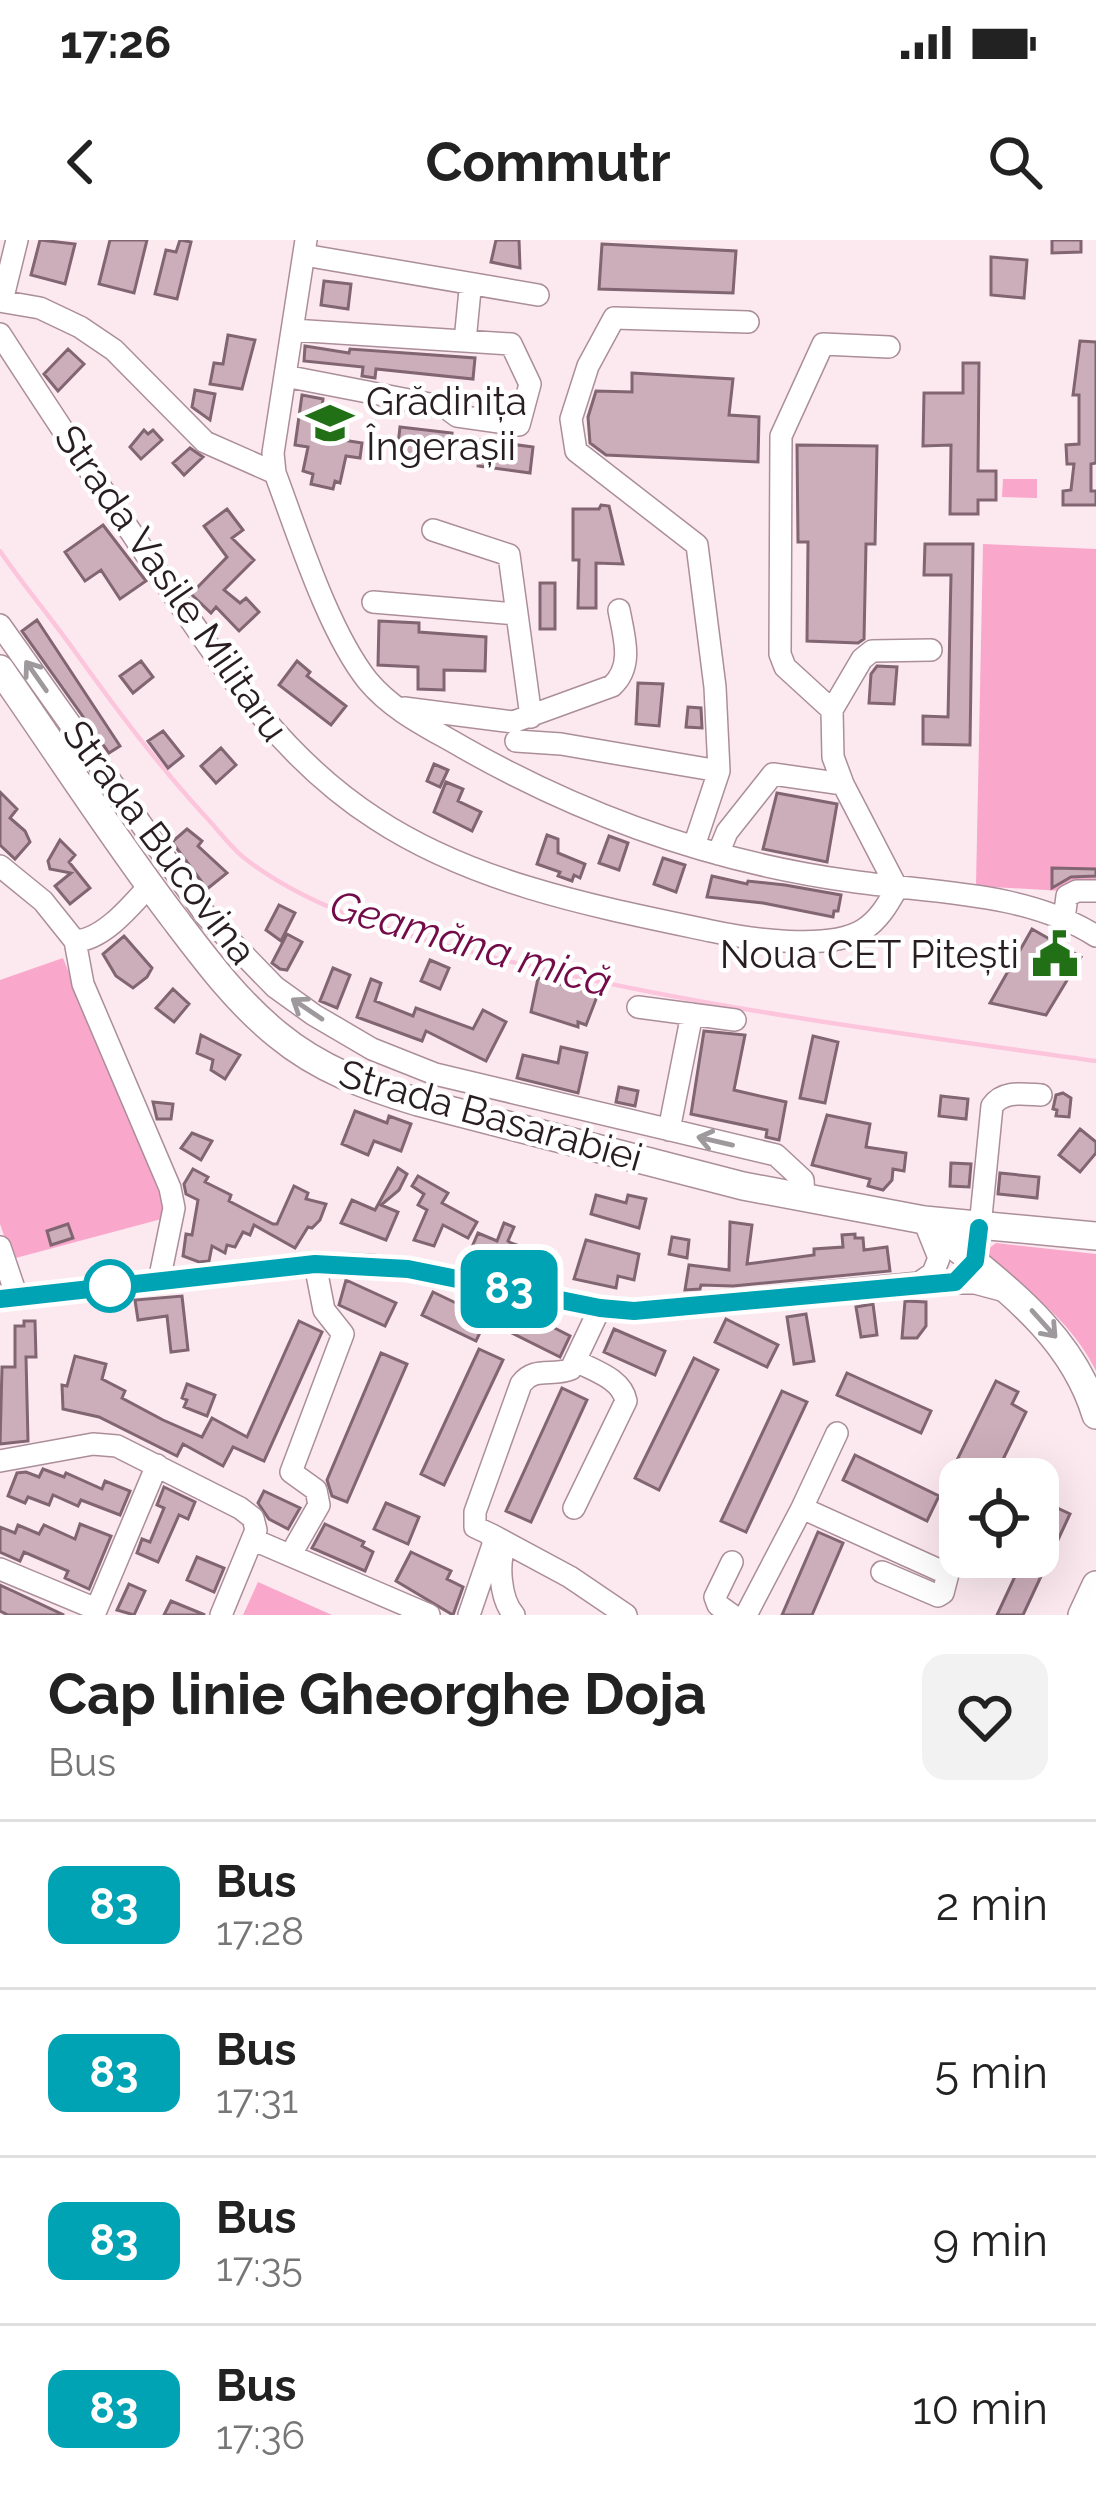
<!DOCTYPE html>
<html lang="en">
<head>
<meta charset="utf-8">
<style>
  :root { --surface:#fff; --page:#f2f2f2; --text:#222; --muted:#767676; --line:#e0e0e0 }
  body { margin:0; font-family:Raleway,sans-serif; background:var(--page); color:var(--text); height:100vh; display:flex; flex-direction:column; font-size:45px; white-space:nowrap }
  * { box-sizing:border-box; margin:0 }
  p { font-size:39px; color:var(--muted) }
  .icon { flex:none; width:66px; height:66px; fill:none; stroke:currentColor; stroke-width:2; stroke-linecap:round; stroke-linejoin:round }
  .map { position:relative; height:1375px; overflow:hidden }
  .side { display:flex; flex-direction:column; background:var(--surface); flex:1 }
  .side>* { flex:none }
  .badge { padding:0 24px; border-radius:18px; font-size:42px; line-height:78px }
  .controls { position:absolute; left:939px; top:1218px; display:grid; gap:24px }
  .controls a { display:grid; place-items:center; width:120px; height:120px; border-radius:24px; background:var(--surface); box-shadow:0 12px 48px #0002; font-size:60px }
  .map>.badge { position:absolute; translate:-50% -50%; box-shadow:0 0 0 6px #fff }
  .round { display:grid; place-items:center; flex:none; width:126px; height:126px; border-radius:24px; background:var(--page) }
  .summary { display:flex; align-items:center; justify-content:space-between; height:204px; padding:0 48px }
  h1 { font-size:57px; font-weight:700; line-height:90px }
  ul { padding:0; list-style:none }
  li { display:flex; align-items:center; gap:36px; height:168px; padding:0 48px; border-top:3px solid var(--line) }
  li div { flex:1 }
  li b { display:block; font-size:45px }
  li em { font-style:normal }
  li .badge { min-width:132px; font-weight:700; text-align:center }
  .status { display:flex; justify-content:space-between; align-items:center; height:84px; padding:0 60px; background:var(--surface); direction:ltr }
  .status svg { height:33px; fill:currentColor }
  header { display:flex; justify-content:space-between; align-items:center; height:156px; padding:0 48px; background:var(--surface); font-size:54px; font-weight:700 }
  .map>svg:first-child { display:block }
</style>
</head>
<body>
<div class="status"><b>17:26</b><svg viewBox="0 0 49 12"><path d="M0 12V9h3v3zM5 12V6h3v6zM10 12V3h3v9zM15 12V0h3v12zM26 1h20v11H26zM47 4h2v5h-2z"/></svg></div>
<header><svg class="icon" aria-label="back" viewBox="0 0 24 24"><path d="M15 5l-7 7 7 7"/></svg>Commutr<svg class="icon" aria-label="search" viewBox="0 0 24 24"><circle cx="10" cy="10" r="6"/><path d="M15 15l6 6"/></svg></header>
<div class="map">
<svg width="1096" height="1375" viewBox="0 0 1096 1375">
  <rect width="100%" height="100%" fill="#fce9f0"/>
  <path fill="#faa7cc" d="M 1003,239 L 1037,239 L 1037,258 L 1002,257 Z
    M 983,304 L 1096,309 L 1096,653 L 976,646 Z
    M 63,718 L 169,977 L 12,1019 L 0,984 L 0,740 Z
    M 996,1003 L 1096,1014 L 1096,1131 C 1073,1084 1032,1052 990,1021 L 988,1009 Z
    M 258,1342 L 332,1375 L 243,1375 Z"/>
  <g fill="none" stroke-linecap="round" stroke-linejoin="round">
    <path stroke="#fcc5dc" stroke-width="4.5" d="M 0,311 C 24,346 51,378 76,413 C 117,470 158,525 206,577 C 218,590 229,605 243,617 C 317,675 414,698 504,720 C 699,768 898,793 1096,821"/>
  </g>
  <path fill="#ccaeba" stroke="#816571" stroke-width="3" d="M 40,0 L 75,4 L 65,44 L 31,35 Z
    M 110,0 L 147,0 L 134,53 L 99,44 Z
    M 180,0 L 191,2 L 177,59 L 155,54 L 166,10 L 176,12 Z
    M 496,0 L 519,0 L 520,28 L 491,22 Z
    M 1052,0 L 1081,0 L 1081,12 L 1052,13 Z
    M 602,4 L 736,11 L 733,53 L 599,49 Z
    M 991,17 L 1027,20 L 1024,58 L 991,55 Z
    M 324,41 L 351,44 L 348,69 L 321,65 Z
    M 228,95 L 255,100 L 242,149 L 210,144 L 214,123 L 223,124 Z
    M 1080,101 L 1096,102 L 1096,223 L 1091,224 L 1091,251 L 1096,251 L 1096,265 L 1063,265 L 1063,251 L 1071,250 L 1074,224 L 1067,224 L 1066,205 L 1079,204 L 1079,155 L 1073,155 Z
    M 305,106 L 349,113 L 350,109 L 475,118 L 473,139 L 376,129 L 375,138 L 362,136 L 363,127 L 304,121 Z
    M 68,109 L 84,124 L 58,151 L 44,134 Z
    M 963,123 L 979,123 L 978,231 L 996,231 L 996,260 L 978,260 L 978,274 L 950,274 L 951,205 L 923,206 L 924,153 L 963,153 Z
    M 632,133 L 733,139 L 729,175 L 759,177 L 758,222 L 606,215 L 590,203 L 588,177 L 596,151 L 632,152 Z
    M 195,150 L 215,154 L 210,180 L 192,167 Z
    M 302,155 L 323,159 L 318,196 L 362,203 L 360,218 L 346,216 L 340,243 L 335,241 L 333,249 L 311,244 L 313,234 L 303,231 L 308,207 L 295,205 Z
    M 400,187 L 452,193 L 449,219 L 397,213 Z
    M 144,190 L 148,194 L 153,190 L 162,200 L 141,219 L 130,207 Z
    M 481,200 L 533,207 L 530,233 L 478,226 Z
    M 797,205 L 877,206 L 875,304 L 866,304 L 864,399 L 858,403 L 807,401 L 808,302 L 798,302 Z
    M 190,208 L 203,217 L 184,235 L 173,223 Z
    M 601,265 L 609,266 L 623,324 L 596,323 L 596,368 L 578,368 L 579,320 L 573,320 L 573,269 L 599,269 Z
    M 227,269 L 243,290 L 232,298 L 254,320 L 224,350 L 240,363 L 246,358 L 259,372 L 239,391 L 216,367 L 211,373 L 191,354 L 227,317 L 204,286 Z
    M 103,285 L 146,341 L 120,359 L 101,330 L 85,341 L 65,312 Z
    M 925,304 L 973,304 L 970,505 L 923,504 L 923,476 L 948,477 L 951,335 L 924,335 Z
    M 540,343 L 555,343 L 555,389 L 540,389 Z
    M 37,380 L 120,506 L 109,513 L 22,391 Z
    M 379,381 L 419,383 L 419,392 L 486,397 L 485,431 L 444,430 L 444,450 L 418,449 L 418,427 L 378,425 Z
    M 141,421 L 153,437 L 133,453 L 120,436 Z
    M 297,421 L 310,432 L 307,436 L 346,466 L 331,485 L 279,445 Z
    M 877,426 L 897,427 L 894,464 L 869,463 L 871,434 Z
    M 638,443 L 663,444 L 659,486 L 636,484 Z
    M 688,467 L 701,468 L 702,488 L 686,487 Z
    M 163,491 L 183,516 L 168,528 L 148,501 Z
    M 221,508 L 236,525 L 216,543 L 201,526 Z
    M 434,524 L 448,530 L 440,547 L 427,541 Z
    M 446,542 L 463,549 L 458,561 L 481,572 L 472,591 L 434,572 Z
    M 0,552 L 17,569 L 10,578 L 25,591 L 30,602 L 15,619 L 0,605 Z
    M 777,553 L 837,564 L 827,622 L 763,609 Z
    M 187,589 L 202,601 L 198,606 L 227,633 L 207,649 L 172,602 Z
    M 547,595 L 558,599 L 558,613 L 585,624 L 580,638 L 574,635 L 572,641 L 558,636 L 560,632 L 537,624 Z
    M 609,596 L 628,603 L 619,630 L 599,623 Z
    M 60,600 L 75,615 L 69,622 L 90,648 L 70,664 L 55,646 L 71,633 L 50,629 L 48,621 Z
    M 663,618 L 685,625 L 676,652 L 654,644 Z
    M 1052,628 L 1096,629 L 1096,636 L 1071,637 L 1052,648 Z
    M 712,636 L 747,644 L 748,641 L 785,645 L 841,655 L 838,671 L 834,671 L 833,677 L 763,663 L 707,657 Z
    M 279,665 L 295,673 L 281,701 L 266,690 Z
    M 1032,689 L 1081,717 L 1046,775 L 990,763 Z
    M 287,694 L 302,702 L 287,730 L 280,729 L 272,723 Z
    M 124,696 L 152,728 L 147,737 L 133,748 L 116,736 L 103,714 Z
    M 430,720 L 449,728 L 440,749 L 421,741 Z
    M 333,728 L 350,735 L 337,768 L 320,761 Z
    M 538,738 L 598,754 L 586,785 L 578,782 L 578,787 L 531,772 Z
    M 371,739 L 381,743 L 375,761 L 413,776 L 416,768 L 473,789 L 483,770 L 506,782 L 486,821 L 426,791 L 422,801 L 357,777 Z
    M 173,749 L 189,764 L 174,782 L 156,768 Z
    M 704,791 L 745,795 L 734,850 L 786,862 L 779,900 L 766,897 L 767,890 L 691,874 Z
    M 201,795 L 240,815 L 225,839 L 211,830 L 213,820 L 197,813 Z
    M 813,796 L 838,802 L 825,863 L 800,858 Z
    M 561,807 L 587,813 L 578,853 L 517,838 L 523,815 L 558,823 Z
    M 619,847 L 638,851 L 635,866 L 616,862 Z
    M 1063,853 L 1071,858 L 1069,877 L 1056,876 L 1057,870 L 1053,869 L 1056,855 Z
    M 941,856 L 968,859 L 966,879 L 939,876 Z
    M 153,862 L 173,864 L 171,879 L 157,879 Z
    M 355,871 L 387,883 L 389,876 L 411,884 L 401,911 L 374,901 L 368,915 L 342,904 Z
    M 827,875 L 870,884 L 866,907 L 906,913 L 904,931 L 893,929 L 892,940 L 883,950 L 868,946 L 870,939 L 812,925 Z
    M 1080,889 L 1096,902 L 1096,913 L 1080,932 L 1059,915 Z
    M 192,893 L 212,901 L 201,920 L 181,908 Z
    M 951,923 L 971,924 L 969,947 L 950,946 Z
    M 398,928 L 407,934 L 399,950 L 381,965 L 398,972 L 386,1000 L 341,983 L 352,960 L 375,970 Z
    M 193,929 L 208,937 L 205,942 L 231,955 L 229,961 L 273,984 L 277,984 L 294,946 L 308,953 L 306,959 L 326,964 L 320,980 L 312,988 L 308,987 L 295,1008 L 254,985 L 250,995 L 243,992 L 235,1007 L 227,1005 L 225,1013 L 212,1006 L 209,1021 L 199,1022 L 183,1016 L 186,994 L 192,995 L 198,960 L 186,954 L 184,944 Z
    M 1000,933 L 1039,937 L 1037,958 L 998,954 Z
    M 418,936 L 448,953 L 442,963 L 477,982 L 468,998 L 443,985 L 434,1006 L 414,1000 L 427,970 L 418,965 L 424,954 L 412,946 Z
    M 596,955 L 626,963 L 628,955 L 646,959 L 639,988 L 591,974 Z
    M 730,982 L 752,985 L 747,1024 L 814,1015 L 814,1009 L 843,1007 L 842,995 L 855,994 L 855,998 L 863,998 L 864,1010 L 887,1007 L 890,1031 L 733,1046 L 701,1045 L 700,1049 L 685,1050 L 689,1025 L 729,1030 Z
    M 504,983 L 514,987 L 508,1001 L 511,1003 L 555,1019 L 552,1036 L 545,1039 L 512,1027 L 515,1018 L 503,1014 L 499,1023 L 490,1020 L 491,1011 L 486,1010 L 479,1026 L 466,1021 L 478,993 L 497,1001 Z
    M 68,984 L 73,998 L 51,1005 L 47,991 Z
    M 672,997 L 689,1000 L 687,1018 L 669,1014 Z
    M 586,1000 L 639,1014 L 634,1040 L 618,1036 L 616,1048 L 574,1039 Z
    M 346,1040 L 396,1063 L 385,1086 L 339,1065 Z
    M 433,1052 L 487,1078 L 476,1101 L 422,1075 Z
    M 182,1056 L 188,1110 L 171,1112 L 167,1076 L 138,1080 L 135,1060 Z
    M 905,1061 L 926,1062 L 926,1086 L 917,1098 L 902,1098 Z
    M 873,1064 L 877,1095 L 861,1097 L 856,1067 Z
    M 521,1071 L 570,1096 L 560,1117 L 510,1092 Z
    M 806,1074 L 814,1121 L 794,1124 L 787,1077 Z
    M 726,1079 L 778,1105 L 767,1127 L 715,1102 Z
    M 24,1081 L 35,1081 L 36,1117 L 26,1117 L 28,1201 L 0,1204 L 2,1127 L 15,1127 L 15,1086 L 24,1086 Z
    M 299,1081 L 322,1092 L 264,1221 L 233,1207 L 223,1226 L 183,1204 L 177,1216 L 99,1177 L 63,1169 L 62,1145 L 67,1146 L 75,1116 L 106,1124 L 102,1139 L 125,1151 L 122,1158 L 163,1180 L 202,1197 L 212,1178 L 247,1197 Z
    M 614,1089 L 665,1111 L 655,1135 L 604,1112 Z
    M 479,1109 L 503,1120 L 444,1245 L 421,1234 Z
    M 381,1113 L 407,1124 L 347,1262 L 332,1256 L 327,1240 Z
    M 694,1118 L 718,1130 L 659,1250 L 635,1238 Z
    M 847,1133 L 931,1171 L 921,1193 L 837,1155 Z
    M 996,1141 L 1018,1152 L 1012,1164 L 1026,1172 L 994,1238 L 957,1220 Z
    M 187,1144 L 215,1155 L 207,1176 L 184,1167 L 187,1160 L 182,1158 Z
    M 562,1148 L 587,1160 L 531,1282 L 506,1271 Z
    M 782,1151 L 807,1162 L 746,1292 L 721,1281 Z
    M 855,1215 L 939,1256 L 927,1281 L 843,1240 Z
    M 43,1229 L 64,1237 L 66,1233 L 102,1249 L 105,1241 L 130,1251 L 120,1275 L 81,1260 L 78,1266 L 53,1255 L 49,1265 L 28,1257 L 25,1263 L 8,1256 L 17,1233 L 26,1232 L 39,1237 Z
    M 164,1247 L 195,1262 L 188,1279 L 179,1275 L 158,1322 L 137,1313 L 142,1299 L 150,1302 L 164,1268 L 157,1265 Z
    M 264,1251 L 300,1268 L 288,1289 L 269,1279 L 258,1263 Z
    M 386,1263 L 419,1277 L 408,1304 L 374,1289 Z
    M 1049,1264 L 1070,1274 L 1023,1375 L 997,1375 L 1024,1317 L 1038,1317 L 1038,1288 Z
    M 80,1284 L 111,1296 L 89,1349 L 65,1338 L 68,1331 L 24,1312 L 20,1321 L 0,1312 L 0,1287 L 15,1293 L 18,1285 L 39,1294 L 44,1285 L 75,1299 Z
    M 325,1284 L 364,1302 L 362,1306 L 373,1312 L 365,1331 L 312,1308 Z
    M 818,1292 L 843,1303 L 812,1375 L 782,1375 Z
    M 411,1312 L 451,1331 L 447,1339 L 463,1347 L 453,1375 L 396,1341 Z
    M 197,1317 L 224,1328 L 214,1352 L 187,1340 Z
    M 129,1344 L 145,1351 L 134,1375 L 117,1370 Z
    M 0,1345 L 15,1352 L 64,1375 L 8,1375 L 0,1371 Z
    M 171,1361 L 205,1375 L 164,1375 Z"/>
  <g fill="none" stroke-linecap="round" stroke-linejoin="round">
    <defs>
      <path id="minor" d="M 304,15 L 538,55
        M 0,61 L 40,68 L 80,87 L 114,110 L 205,202 L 275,233 C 298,294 328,391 368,441 C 394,472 430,488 464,508 C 584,576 713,622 850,641 C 931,653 1025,651 1096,696
        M 2,61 L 17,0
        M 0,94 C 51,173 103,251 156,329 C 220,423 278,516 376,579 C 475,644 597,667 711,691 C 749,699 829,711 863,690 C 879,680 888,664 897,648 L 843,544 L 773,534 L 727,592 L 718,614
        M 465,101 L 470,50 L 468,43
        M 285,136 L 445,167 L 457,176 L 519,185 L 530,144 L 511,104 L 292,90
        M 275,233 L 273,213 L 306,0
        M 433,290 L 509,315 L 531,477
        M 373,362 L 515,374
        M 0,385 L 207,677 L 275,747 L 314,775 L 372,809 L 435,834 L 776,915 L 803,940 L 804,958
        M 404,468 L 513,482 L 612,446 C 634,426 624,397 619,370
        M 832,470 L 785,427 L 780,414 L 781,196 L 823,104 L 889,107
        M 516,501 L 561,504 L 719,531
        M 843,544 L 833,517 L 832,470 L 862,419 L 872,411 L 931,410
        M 694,606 L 719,531 L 715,447 L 697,305 L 576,211 L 571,179 L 588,126 L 614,78 L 748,82
        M 0,626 L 43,661 L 75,701 C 103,700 131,666 149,646
        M 1064,679 L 1067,656 L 1077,651 L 1096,651
        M 75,701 L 83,744 L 170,948 L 174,968 L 159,1041
        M 638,767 L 735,780
        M 669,890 L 692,774
        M 0,1007 L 17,1057
        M 968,1030 L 977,1017 L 992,866 C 1003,850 1023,854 1041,855
        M 919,1043 L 933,1033 L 939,1018 L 925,983
        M 0,1059 L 315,1024 L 366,1025 L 408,1029 L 600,1068 L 634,1071 L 919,1043 L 975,1043 L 1005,1051
        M 837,1193 L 802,1268 L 939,1330 L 949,1330 L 961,1317
        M 0,1221 L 93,1204 L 117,1206 L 240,1268 L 253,1278 L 256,1290 L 221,1375
        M 574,1268 L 626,1161 C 622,1139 595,1131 578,1122
        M 492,1295 L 570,1337 L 626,1375
        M 254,1300 L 429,1375
        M 506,1303 C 497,1322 500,1359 514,1375
        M 291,1314 L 319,1265 L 316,1250 L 291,1232 L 343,1094 L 324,1070 L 315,1024
        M 0,1329 L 96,1369
        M 882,1332 L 938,1356 L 943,1353 L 949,1330
        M 94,1375 L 157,1225
        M 469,1375 L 493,1305 L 492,1295 L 475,1287 L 475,1272 L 521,1144 C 534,1126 553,1137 571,1129 L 600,1068
        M 732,1375 L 718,1365 L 715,1357 L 732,1322
        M 746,1375 L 802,1268"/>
      <path id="major" d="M 0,429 C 58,512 113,598 174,678 C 206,720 237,762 278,795 C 319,829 368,847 418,862 L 743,946 L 924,980 L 1096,996
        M 924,980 C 991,1039 1069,1086 1096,1175
        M 1082,1375 L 1096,1345"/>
    </defs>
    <use href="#minor" stroke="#ab8e9a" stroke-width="24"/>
    <use href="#major" stroke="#ab8e9a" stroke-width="30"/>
    <use href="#minor" stroke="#fff" stroke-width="21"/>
    <use href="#major" stroke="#fff" stroke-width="27"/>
  </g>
  <defs><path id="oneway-shaft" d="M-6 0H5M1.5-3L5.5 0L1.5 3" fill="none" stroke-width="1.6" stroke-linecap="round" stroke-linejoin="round" transform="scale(3)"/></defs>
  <g stroke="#9e999c">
    <use href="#oneway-shaft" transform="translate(36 436) rotate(-125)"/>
    <use href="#oneway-shaft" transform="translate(307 769) rotate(-146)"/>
    <use href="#oneway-shaft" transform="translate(715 901) rotate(-167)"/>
    <use href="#oneway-shaft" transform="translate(1044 1084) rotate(48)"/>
  </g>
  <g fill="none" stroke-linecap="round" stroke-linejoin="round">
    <defs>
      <path id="line" d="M 0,1059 L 315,1024 L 408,1029 L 600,1068 L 634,1071 L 955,1042 L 975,1021 L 979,988"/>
    </defs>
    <use href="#line" stroke="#fff" stroke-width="27"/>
    <use href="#line" stroke="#00a3b4" stroke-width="18"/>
  </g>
  <defs>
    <symbol id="school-bare" viewBox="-9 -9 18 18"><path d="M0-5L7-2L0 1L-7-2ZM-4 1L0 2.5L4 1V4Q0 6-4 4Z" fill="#217016" stroke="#fff" stroke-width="2.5" paint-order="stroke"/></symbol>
    <symbol id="civic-bare" viewBox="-9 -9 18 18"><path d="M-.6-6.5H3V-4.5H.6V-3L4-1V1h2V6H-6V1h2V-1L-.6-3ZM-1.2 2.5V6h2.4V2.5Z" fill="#217016" stroke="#fff" stroke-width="2.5" paint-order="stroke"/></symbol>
  </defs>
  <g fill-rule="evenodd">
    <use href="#school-bare" x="297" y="150" width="66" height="66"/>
    <use href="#civic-bare" x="1022" y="681" width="66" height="66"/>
  </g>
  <circle fill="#fff" stroke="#00a3b4" stroke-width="6" cx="110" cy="1046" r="24"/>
  <g text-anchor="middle" stroke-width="9" stroke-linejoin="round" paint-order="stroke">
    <g font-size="39" fill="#281d22" stroke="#fff" text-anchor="start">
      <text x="366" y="175">Grădinița<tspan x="366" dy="45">Îngerașii</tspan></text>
      <text x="1019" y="728" text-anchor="end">Noua CET Pitești</text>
    </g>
    <g font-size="39" fill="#281d22" stroke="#fff">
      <text transform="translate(172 343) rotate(55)" y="14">Strada Vasile Militaru</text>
      <text transform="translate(160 602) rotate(53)" y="14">Strada Bucovina</text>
      <text transform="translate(491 875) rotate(16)" y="14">Strada Basarabiei</text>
    </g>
    <g font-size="42" font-style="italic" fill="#730b49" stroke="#fff">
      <text transform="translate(471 703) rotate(16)" y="15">Geamăna mică</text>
    </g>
  </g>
</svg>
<div class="controls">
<a><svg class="icon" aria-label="locate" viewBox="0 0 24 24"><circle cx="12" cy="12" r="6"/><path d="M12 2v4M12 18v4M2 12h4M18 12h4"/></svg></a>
</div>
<b class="badge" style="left:509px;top:1049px;background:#00a3b4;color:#fff">83</b>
</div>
<section class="side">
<div class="summary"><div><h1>Cap linie Gheorghe Doja</h1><p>Bus</p></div><a class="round"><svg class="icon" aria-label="heart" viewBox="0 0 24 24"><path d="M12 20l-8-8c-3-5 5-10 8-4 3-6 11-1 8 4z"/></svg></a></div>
<ul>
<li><span class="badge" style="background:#00a3b4;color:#fff">83</span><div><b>Bus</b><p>17:28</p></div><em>2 min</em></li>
<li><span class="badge" style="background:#00a3b4;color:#fff">83</span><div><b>Bus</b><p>17:31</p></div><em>5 min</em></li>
<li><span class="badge" style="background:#00a3b4;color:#fff">83</span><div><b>Bus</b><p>17:35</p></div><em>9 min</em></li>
<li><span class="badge" style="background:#00a3b4;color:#fff">83</span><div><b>Bus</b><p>17:36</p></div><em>10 min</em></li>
</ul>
</section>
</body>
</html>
